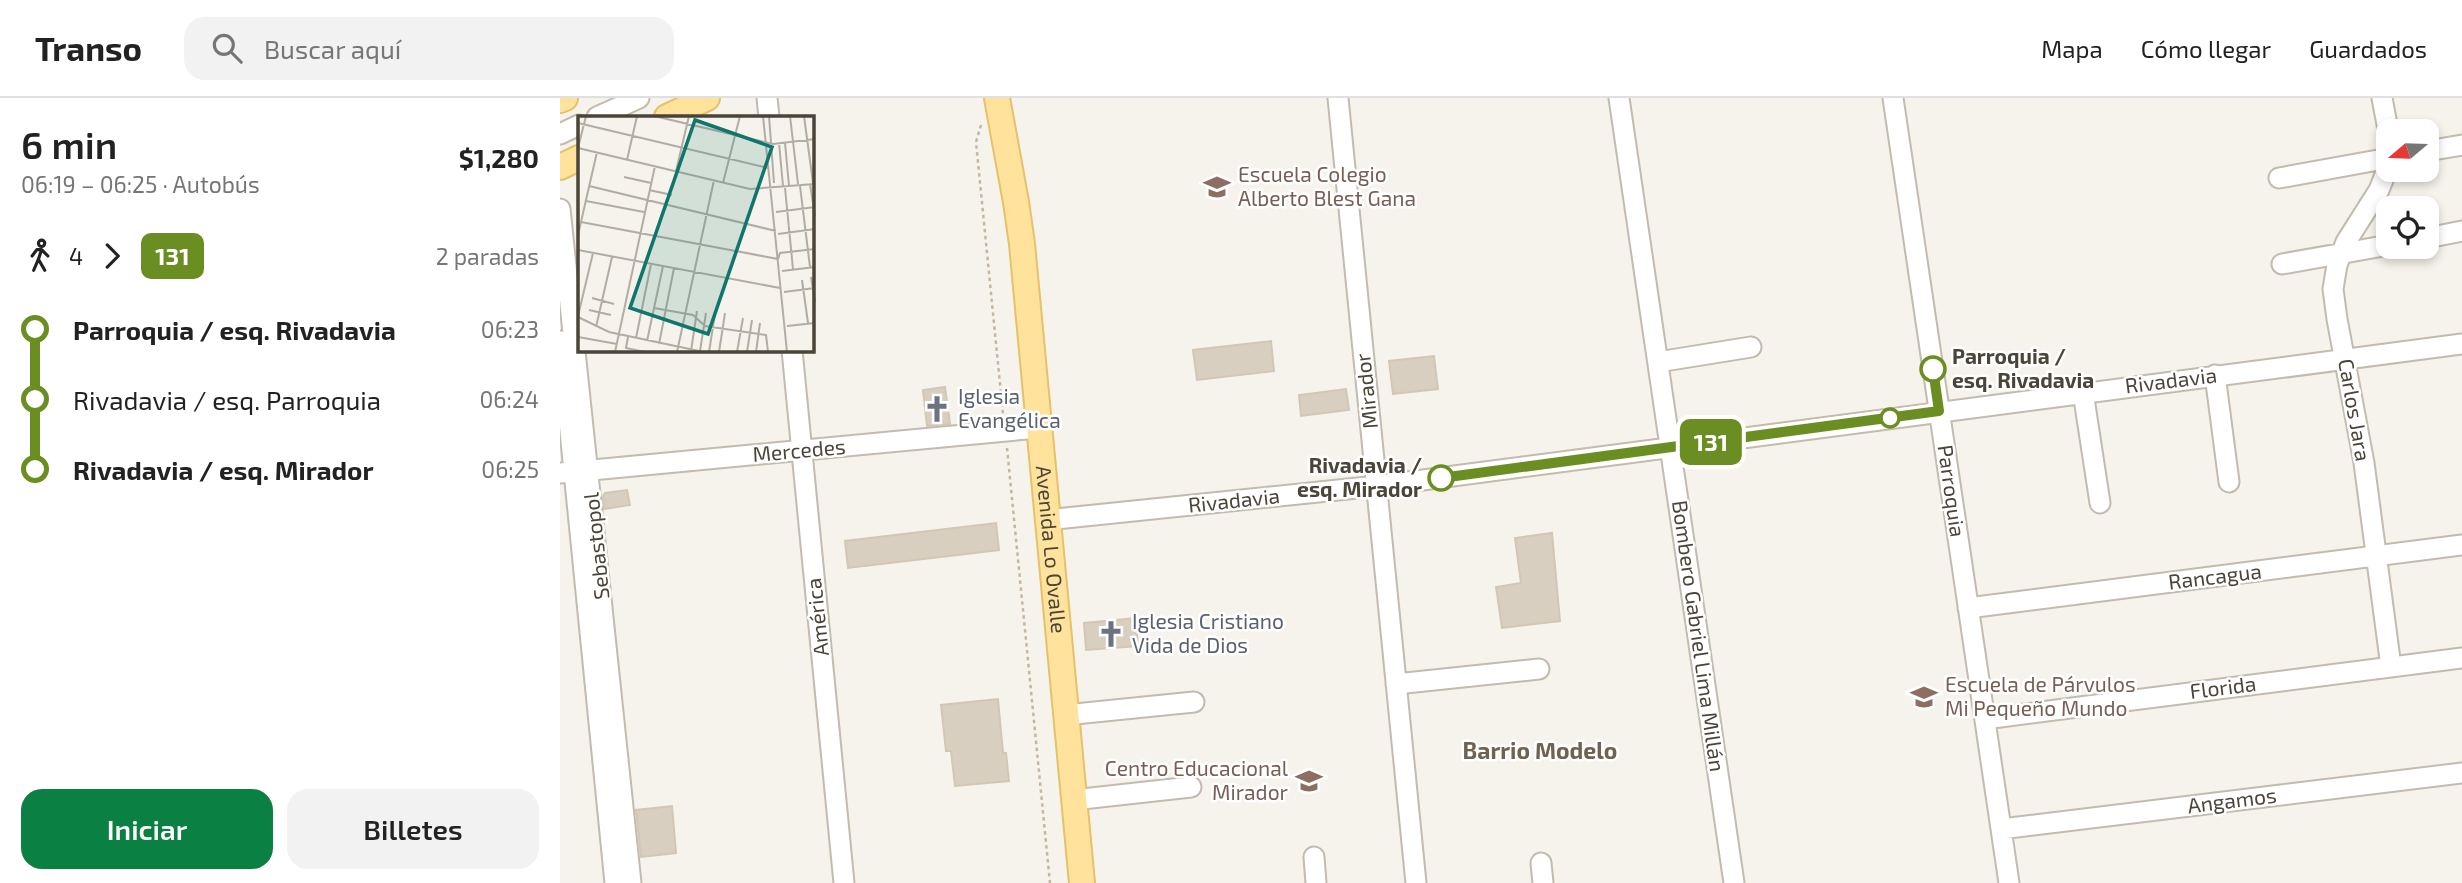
<!DOCTYPE html>
<html lang="es">
<head>
<meta charset="utf-8">
<style>
  :root { --surface:#fff; --page:#f2f2f2; --text:#222; --muted:#767676; --line:#e0e0e0; --accent:#0b8043 }
  body { margin:0; font-family:"Exo 2",sans-serif; background:var(--page); color:var(--text); height:100vh; display:flex; flex-direction:column; font-size:26px; white-space:nowrap }
  * { box-sizing:border-box; margin:0 }
  p { font-size:23px; color:var(--muted) }
  .icon { flex:none; width:38px; height:38px; fill:none; stroke:currentColor; stroke-width:2; stroke-linecap:round; stroke-linejoin:round }
  .map { position:relative; flex:1; overflow:hidden }
  .details { display:flex; flex-direction:column; background:var(--surface); width:560px }
  .details>* { flex:none }
  .badge { padding:0 14px; border-radius:10px; font-size:24px; line-height:46px }
  .needle { width:46px; rotate:251deg }
  .fabs { position:absolute; left:1816px; top:21px; display:grid; gap:14px }
  .fabs a { display:grid; place-items:center; width:63px; height:63px; border-radius:14px; background:var(--surface); box-shadow:0 4px 10px #0003; font-size:35px }
  .map>.badge { position:absolute; translate:-50% -50%; box-shadow:0 0 0 4px #fff }
  .legs { display:flex; align-items:center; gap:10px; height:77px; padding:0 21px; font-size:23px }
  .legs p { margin-inline-start:auto }
  .headline { display:flex; align-items:center; justify-content:space-between; height:119px; padding:0 21px }
  h1 { font-size:38px; font-weight:600; line-height:52px }
  .button { display:flex; gap:14px; margin-top:auto; padding:14px 21px }
  .button a { flex:1; height:80px; border-radius:21px; background:var(--accent); color:#fff; font-size:28px; font-weight:600; line-height:80px; text-align:center }
  .button a+a { background:var(--page); color:var(--text) }
  ul { padding:0 21px; list-style:none }
  li { display:flex; align-items:center; gap:24px; height:70px; font-size:26px }
  li i { display:grid; place-items:center; width:10px; height:100%; margin:0 9px; background:currentColor }
  li i::after { content:''; width:18px; height:18px; margin:-9px; border:5px solid; border-radius:50%; background:var(--surface) }
  li p { margin-inline-start:auto }
  li:first-child i { background:linear-gradient(#0000 50%,currentColor 0) }
  li:last-child i { background:linear-gradient(currentColor 50%,#0000 0) }
  header { display:flex; align-items:center; gap:42px; box-sizing:border-box; height:98px; padding:0 35px; background:var(--surface); border-bottom:2px solid var(--line) }
  header strong { font-size:33px }
  nav { display:flex; gap:38px; margin-inline-start:auto; font-size:24px }
  .search { width:490px; height:63px; background:var(--page); display:flex; align-items:center; gap:18px; box-sizing:border-box; padding:0 24px; border-radius:21px; color:var(--muted); font-size:26px }
  main { display:flex; flex:1; min-height:0 }
  .map>svg:first-child { display:block }
</style>
</head>
<body>
<header>
<strong>Transo</strong>
<div class="search"><svg class="icon" aria-label="search" viewBox="0 0 24 24"><circle cx="10" cy="10" r="6"/><path d="M15 15l6 6"/></svg>Buscar aquí</div>
<nav><a>Mapa</a><a>Cómo llegar</a><a>Guardados</a></nav>
</header>
<main>
<section class="details">
<div class="headline"><div><h1>6 min</h1><p>06:19 – 06:25 · Autobús</p></div><b>$1,280</b></div>
<div class="legs"><svg class="icon" aria-label="walk" viewBox="0 0 24 24"><circle cx="13" cy="4" r="2"/><path d="M13 8l-2 6 4 7M11 14l-3 7M7 12l3-4h3l4 4"/></svg>4<svg class="icon" aria-label="forward" viewBox="0 0 24 24"><path d="M9 5l7 7-7 7"/></svg><b class="badge" style="background:#6b8e23;color:#fff">131</b><p>2 paradas</p></div>
<ul>
<li><i style="color:#6b8e23"></i><b>Parroquia / esq. Rivadavia</b><p>06:23</p></li>
<li><i style="color:#6b8e23"></i><span>Rivadavia / esq. Parroquia</span><p>06:24</p></li>
<li><i style="color:#6b8e23"></i><b>Rivadavia / esq. Mirador</b><p>06:25</p></li>
</ul>
<div class="button"><a>Iniciar</a><a>Billetes</a></div>
</section>
<div class="map">
<svg width="1902" height="785" viewBox="0 0 1902 785">
  <rect width="100%" height="100%" fill="#f6f3ec"/>
  <path fill="#d8cfc1" stroke="#d3c7b4" stroke-width="2" d="M 711,243 L 714,273 L 637,282 L 633,252 Z
    M 874,258 L 878,291 L 833,296 L 829,263 Z
    M 385,289 L 390,326 L 367,328 L 363,292 Z
    M 786,291 L 789,312 L 741,318 L 739,297 Z
    M 67,392 L 70,407 L 44,411 L 43,398 L 45,395 Z
    M 436,425 L 439,452 L 288,470 L 285,443 Z
    M 992,435 L 1000,523 L 942,530 L 936,489 L 961,485 L 955,440 Z
    M 576,520 L 578,548 L 526,552 L 524,525 Z
    M 438,601 L 443,655 L 446,655 L 449,683 L 395,688 L 391,653 L 386,653 L 381,607 Z
    M 112,708 L 116,755 L 81,759 L 76,712 Z"/>
  <g fill="none" stroke-linecap="round" stroke-linejoin="round">
    <defs>
      <path id="minor" d="M 207,0 L 209,19
        M 778,0 L 856,785
        M 1059,0 L 1174,785
        M 1333,0 L 1449,785
        M 1822,0 L 1829,37
        M 37,19 L 79,0
        M 0,36 L 19,27
        M 1867,53 L 1902,47
        M 1829,67 L 1819,92 L 1786,144 L 1777,167 L 1773,191 L 1777,221 L 1804,365 L 1831,569
        M 1719,80 L 1829,60
        M 0,111 L 71,785
        M 1867,140 L 1902,133
        M 1722,166 L 1829,147
        M 1,243 L 55,785
        M 232,252 L 284,785
        M 1098,264 L 1191,249
        M 1655,277 L 1669,384
        M 1523,294 L 1540,405
        M 0,375 L 478,330
        M 486,422 L 817,388 L 1902,246
        M 1408,510 L 1902,447
        M 836,586 L 979,571
        M 505,617 L 634,604
        M 1425,621 L 1902,560
        M 513,702 L 631,689
        M 1441,731 L 1902,675
        M 754,759 L 756,785
        M 981,765 L 983,785"/>
      <g id="major">
        <path id="s1" d="M 437,0 L 456,104 L 462,146 L 522,785"/>
        <path d="M 0,2 L 5,0"/>
        <path d="M 107,19 L 147,0"/>
        <path d="M 0,69 L 19,60"/>
      </g>
    </defs>
    <use href="#minor" stroke="#c2bbae" stroke-width="23"/>
    <use href="#major" stroke="#e6c16a" stroke-width="28"/>
    <path stroke="#c4b79f" stroke-width="2.5" stroke-dasharray="3.5 3.5" stroke-linecap="butt" d="M 421,27 L 416,44 L 443,316
      M 447,350 L 490,785"/>
    <use href="#minor" stroke="#fff" stroke-width="19"/>
    <use href="#major" stroke="#ffe39c" stroke-width="24"/>
  </g>
  <g fill="none" stroke-linecap="round" stroke-linejoin="round">
    <defs>
      <path id="line-1" d="M 881,380 L 1379,313 L 1373,271"/>
    </defs>
    <use href="#line-1" stroke="#fff" stroke-width="16"/>
    <use href="#line-1" stroke="#6b8e23" stroke-width="10"/>
  </g>
  <defs>
    <symbol id="school-bare" viewBox="-9 -9 18 18"><path d="M0-5L7-2L0 1L-7-2ZM-4 1L0 2.5L4 1V4Q0 6-4 4Z" fill="#8d6e63" stroke="#fff" stroke-width="2.5" paint-order="stroke"/></symbol>
    <symbol id="church-bare" viewBox="-9 -9 18 18"><path d="M-1.2-6h2.4v3.5h3.3v2.4h-3.3V6h-2.4V-.1h-3.3v-2.4h3.3Z" fill="#6b7280" stroke="#fff" stroke-width="2.5" paint-order="stroke"/></symbol>
  </defs>
  <g fill-rule="evenodd">
    <use href="#school-bare" x="638" y="70" width="38" height="38"/>
    <use href="#church-bare" x="358" y="292" width="38" height="38"/>
    <use href="#church-bare" x="532" y="517" width="38" height="38"/>
    <use href="#school-bare" x="1345" y="580" width="38" height="38"/>
    <use href="#school-bare" x="730" y="664" width="38" height="38"/>
  </g>
  <g fill="#fff" stroke="#6b8e23" stroke-width="3.5">
    <circle cx="1373" cy="271" r="12"/>
    <circle cx="1330" cy="320" r="9"/>
    <circle cx="881" cy="380" r="12"/>
  </g>
  <g text-anchor="middle" stroke-width="5" stroke-linejoin="round" paint-order="stroke">
    <g font-size="21" fill="#785e54" stroke="#fff" text-anchor="start">
      <text x="678" y="84">Escuela Colegio<tspan x="678" dy="24">Alberto Blest Gana</tspan></text>
      <text x="1385" y="594">Escuela de Párvulos<tspan x="1385" dy="24">Mi Pequeño Mundo</tspan></text>
      <text x="728" y="678" text-anchor="end">Centro Educacional<tspan x="728" dy="24">Mirador</tspan></text>
    </g>
    <g font-size="21" font-weight="bold" fill="#4b4439" stroke="#fff" text-anchor="start">
      <text x="1392" y="266">Parroquia /<tspan x="1392" dy="24">esq. Rivadavia</tspan></text>
      <text x="862" y="375" text-anchor="end">Rivadavia /<tspan x="862" dy="24">esq. Mirador</tspan></text>
    </g>
    <g font-size="21" fill="#4b4439" stroke="#fff">
      <text transform="translate(1611 283) rotate(-7)" y="7">Rivadavia</text>
      <text transform="translate(807 293) rotate(-96)" y="7">Mirador</text>
      <text transform="translate(1794 312) rotate(80)" y="7">Carlos Jara</text>
      <text transform="translate(239 353) rotate(-5)" y="7">Mercedes</text>
      <text transform="translate(1391 393) rotate(82)" y="7">Parroquia</text>
      <text transform="translate(674 403) rotate(-6)" y="7">Rivadavia</text>
      <text transform="translate(37 448) rotate(-96)" y="7">Sebastopol</text>
      <text dy="7" stroke="none"><textPath href="#s1" startOffset="455">Avenida Lo Ovalle</textPath></text>
      <text transform="translate(1655 479) rotate(-7)" y="7">Rancagua</text>
      <text transform="translate(258 519) rotate(-96)" y="7">América</text>
      <text transform="translate(1138 538) rotate(82)" y="7">Bombero Gabriel Lima Millán</text>
      <text transform="translate(1663 590) rotate(-7)" y="7">Florida</text>
      <text transform="translate(1672 703) rotate(-7)" y="7">Angamos</text>
    </g>
    <g font-size="21" fill="#5b616d" stroke="#fff" text-anchor="start">
      <text x="398" y="306">Iglesia<tspan x="398" dy="24">Evangélica</tspan></text>
      <text x="572" y="531">Iglesia Cristiano<tspan x="572" dy="24">Vida de Dios</tspan></text>
    </g>
    <g font-size="23" font-weight="bold" fill="#6e6250" stroke="#fff">
      <text x="980" y="661">Barrio Modelo</text>
    </g>
  </g>
  <g transform="translate(18 18)">
    <rect width="236" height="236" fill="#f6f3ec"/>
    <path fill="none" stroke="#b2ada4" stroke-width="2" d="M 76,0 L 195,28 L 237,23M 185,0 L 209,236M 191,0 L 196,67M 212,0 L 220,68M 226,0 L 235,67M 0,7 L 190,52M 201,27 L 205,70M 207,27 L 211,70M 0,32 L 8,0M 0,32 L 172,73 L 237,68M 49,44 L 59,0M 98,55 L 111,0M 46,61 L 73,67M 145,67 L 162,0M 232,68 L 237,100M 11,70 L 198,115M 222,70 L 232,151M 207,72 L 215,153M 71,74 L 94,79M 8,85 L 66,96M 198,96 L 237,91M 3,106 L 200,143 L 202,137 L 237,133M 200,118 L 237,113M 0,119 L 19,36M 0,134 L 202,172M 204,155 L 237,151M 233,161 L 237,186M 224,164 L 230,207M 206,176 L 237,172M 14,182 L 36,188M 76,192 L 115,199 L 127,210 L 188,219 L 190,236M 11,194 L 33,199M 0,200 L 15,137M 0,201 L 31,216 L 126,236M 209,210 L 237,207M 18,211 L 34,141M 0,221 L 39,228M 50,221 L 48,232 L 67,236M 58,222 L 73,148M 69,225 L 85,150M 81,228 L 96,152M 113,235 L 119,195M 122,235 L 128,197M 37,236 L 77,50M 99,236 L 136,64M 131,236 L 137,198M 141,236 L 147,197M 159,236 L 165,202M 169,236 L 174,204M 178,236 L 182,207"/>
    <path fill="#0f766e" fill-opacity="0.15" stroke="#0f766e" stroke-width="3.5" d="M 117,4 L 194,31 L 130,218 L 52,192 Z"/>
    <rect width="236" height="236" fill="none" stroke="#4b4439" stroke-width="3.5"/>
  </g>
</svg>
<div class="fabs">
<a><svg class="needle" viewBox="-14 -14 28 28"><path d="M0-13l5 13h-10z" fill="#e53935"/><path d="M0 13l5-13h-10z" fill="#767676"/></svg></a>
<a><svg class="icon" aria-label="locate" viewBox="0 0 24 24"><circle cx="12" cy="12" r="6"/><path d="M12 2v4M12 18v4M2 12h4M18 12h4"/></svg></a>
</div>
<b class="badge" style="left:1151px;top:344px;background:#6b8e23;color:#fff">131</b>
</div>
</main>
</body>
</html>
